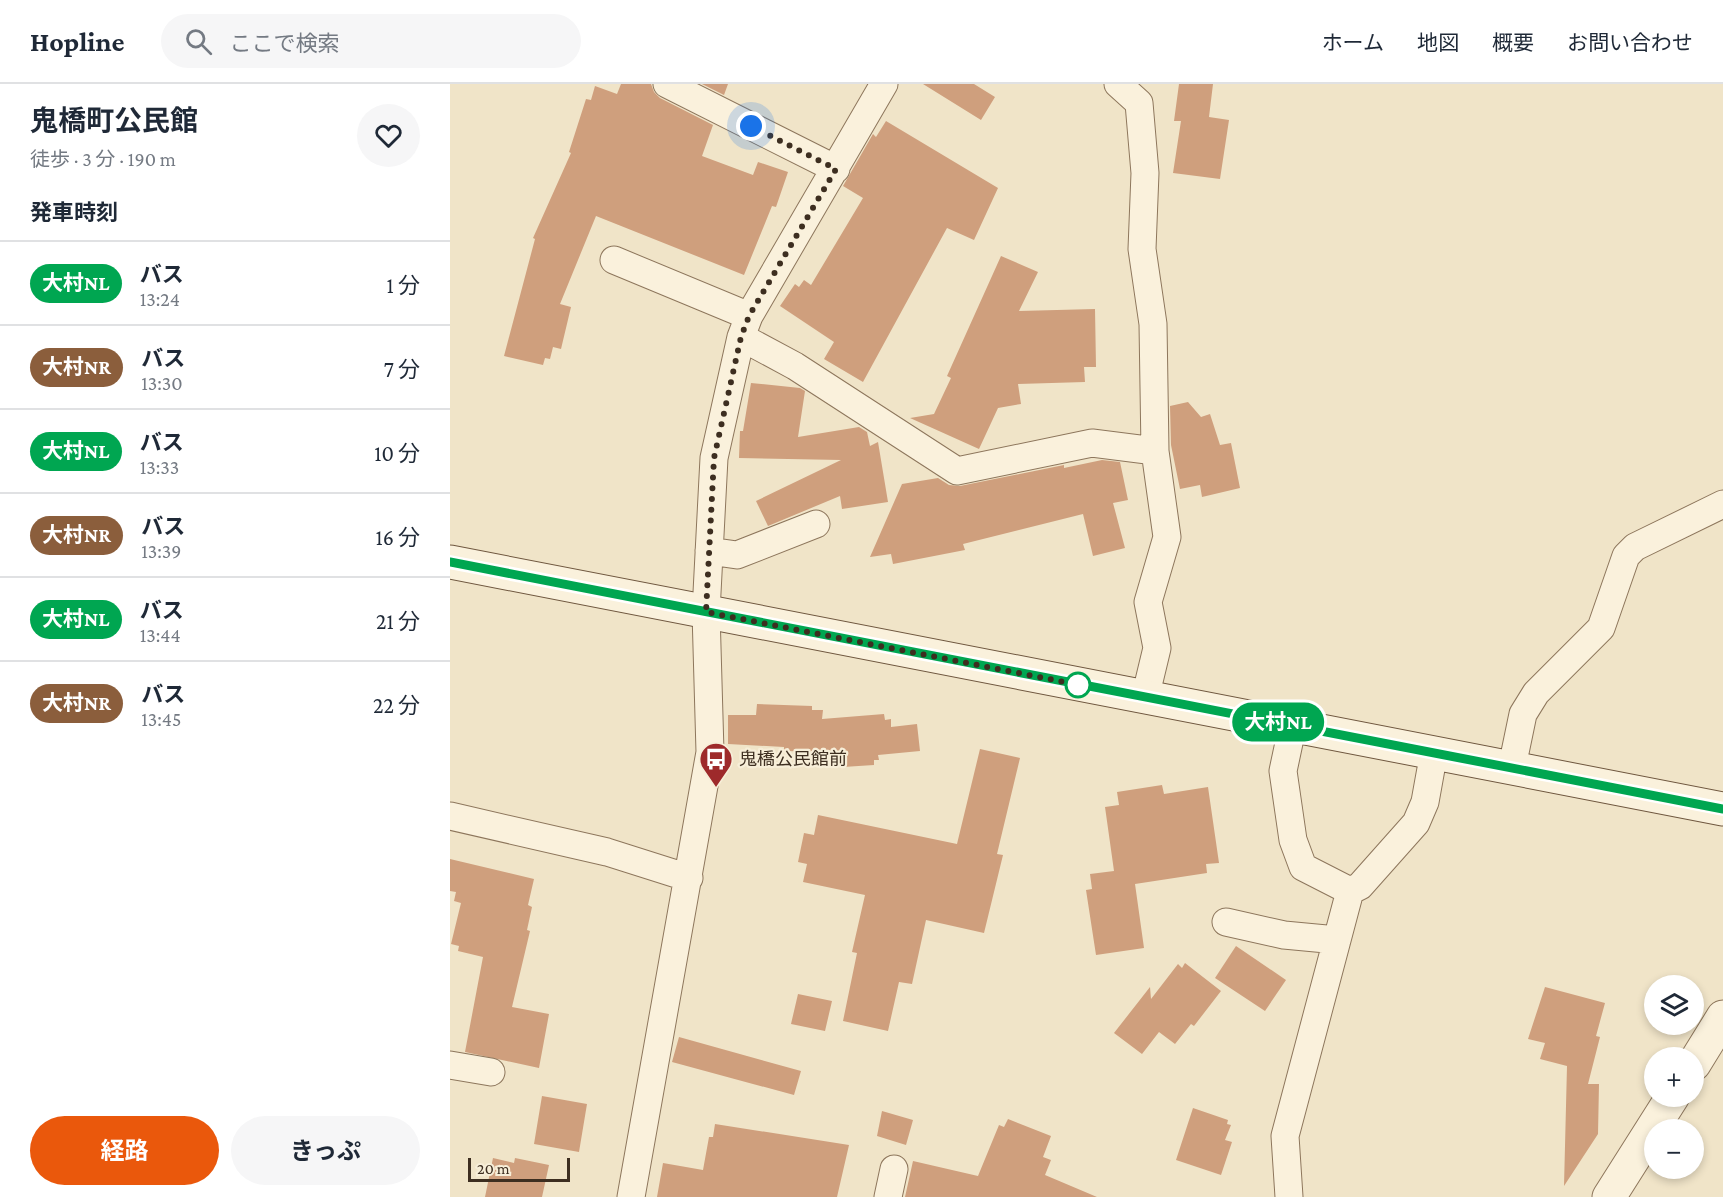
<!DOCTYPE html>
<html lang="ja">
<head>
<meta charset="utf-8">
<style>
  :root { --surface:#fff; --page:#f6f6f7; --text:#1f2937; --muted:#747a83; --line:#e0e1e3; --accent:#ea580c }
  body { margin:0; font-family:"Crimson Pro","Noto Sans JP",serif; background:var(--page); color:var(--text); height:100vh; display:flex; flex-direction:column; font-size:22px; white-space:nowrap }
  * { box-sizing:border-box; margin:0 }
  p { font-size:20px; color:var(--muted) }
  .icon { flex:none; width:33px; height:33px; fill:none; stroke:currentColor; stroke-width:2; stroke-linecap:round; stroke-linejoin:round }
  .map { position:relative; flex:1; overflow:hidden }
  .side { display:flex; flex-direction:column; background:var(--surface); width:450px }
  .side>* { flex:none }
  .badge { padding:0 12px; border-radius:20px; font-size:21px; line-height:39px }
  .buttons { position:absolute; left:1194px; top:891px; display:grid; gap:12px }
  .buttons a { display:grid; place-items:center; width:60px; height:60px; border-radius:50%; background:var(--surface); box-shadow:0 3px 9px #0003; font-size:30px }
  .scale { position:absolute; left:18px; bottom:15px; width:102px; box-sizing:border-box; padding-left:6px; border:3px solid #3d2e20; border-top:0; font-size:16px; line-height:21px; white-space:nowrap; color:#3d2e20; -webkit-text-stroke:4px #f7eed8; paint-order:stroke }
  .you { position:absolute; width:30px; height:30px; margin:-15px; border:4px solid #fff; border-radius:50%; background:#1a73e8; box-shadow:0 0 0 9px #1a73e833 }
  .map>.badge { position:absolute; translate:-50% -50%; box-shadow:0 0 0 3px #fff }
  h2 { padding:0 30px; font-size:22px; line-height:54px }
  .round { display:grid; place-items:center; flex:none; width:63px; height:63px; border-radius:32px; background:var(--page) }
  .summary { display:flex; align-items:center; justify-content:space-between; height:102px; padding:0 30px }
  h1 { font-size:28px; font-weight:700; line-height:45px }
  .primary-button { display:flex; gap:12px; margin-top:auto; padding:12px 30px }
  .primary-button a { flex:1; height:69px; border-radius:36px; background:var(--accent); color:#fff; font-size:24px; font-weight:700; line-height:69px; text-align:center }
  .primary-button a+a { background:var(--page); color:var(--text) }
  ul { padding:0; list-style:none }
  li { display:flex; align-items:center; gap:18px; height:84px; padding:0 30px; border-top:2px solid var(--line) }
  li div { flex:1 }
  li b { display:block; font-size:22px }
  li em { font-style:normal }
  li .badge { min-width:66px; font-weight:700; text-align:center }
  header { display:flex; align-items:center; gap:36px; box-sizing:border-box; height:84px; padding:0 30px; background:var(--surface); border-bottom:2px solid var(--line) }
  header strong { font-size:28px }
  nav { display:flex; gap:33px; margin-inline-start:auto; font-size:21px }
  .search { width:420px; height:54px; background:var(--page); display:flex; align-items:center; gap:15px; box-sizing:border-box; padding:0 21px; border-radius:33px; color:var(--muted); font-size:22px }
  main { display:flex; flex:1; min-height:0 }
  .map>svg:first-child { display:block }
</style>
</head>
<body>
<header>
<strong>Hopline</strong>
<div class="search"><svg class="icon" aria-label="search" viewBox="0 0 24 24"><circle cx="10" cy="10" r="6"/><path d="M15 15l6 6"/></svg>ここで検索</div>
<nav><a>ホーム</a><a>地図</a><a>概要</a><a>お問い合わせ</a></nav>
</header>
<main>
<section class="side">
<div class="summary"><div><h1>鬼橋町公民館</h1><p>徒歩 · 3 分 · 190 m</p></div><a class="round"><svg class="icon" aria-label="heart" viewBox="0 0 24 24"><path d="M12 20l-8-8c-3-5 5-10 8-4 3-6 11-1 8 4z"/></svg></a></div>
<h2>発車時刻</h2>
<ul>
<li><span class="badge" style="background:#00a651;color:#fff">大村NL</span><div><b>バス</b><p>13:24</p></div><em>1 分</em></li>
<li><span class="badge" style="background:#8b5e3c;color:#fff">大村NR</span><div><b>バス</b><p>13:30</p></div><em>7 分</em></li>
<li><span class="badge" style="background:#00a651;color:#fff">大村NL</span><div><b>バス</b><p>13:33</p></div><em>10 分</em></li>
<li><span class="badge" style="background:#8b5e3c;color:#fff">大村NR</span><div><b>バス</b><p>13:39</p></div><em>16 分</em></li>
<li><span class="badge" style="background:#00a651;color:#fff">大村NL</span><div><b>バス</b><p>13:44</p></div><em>21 分</em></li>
<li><span class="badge" style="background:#8b5e3c;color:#fff">大村NR</span><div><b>バス</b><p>13:45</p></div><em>22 分</em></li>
</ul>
<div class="primary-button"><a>経路</a><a>きっぷ</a></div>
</section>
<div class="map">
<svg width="1273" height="1113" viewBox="0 0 1273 1113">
  <rect width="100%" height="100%" fill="#f0e4c8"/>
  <path fill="#cf9f7d" d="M 171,0 L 201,0 L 204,8 L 210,14 L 263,41 L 252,72 L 303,91 L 308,78 L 338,88 L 326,123 L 322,122 L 294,191 L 146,132 L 110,220 L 121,223 L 111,265 L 103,263 L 100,275 L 95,274 L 93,281 L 54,272 L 85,155 L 83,154 L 121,69 L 119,68 L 136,15 L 141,16 L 145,2 L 167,10 Z
    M 252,0 L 278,0 L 274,11 Z
    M 473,0 L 524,0 L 545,13 L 531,36 Z
    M 729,0 L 763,0 L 759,33 L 779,36 L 770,95 L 723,89 L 731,37 L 724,37 Z
    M 436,37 L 548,104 L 524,156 L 497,144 L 413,298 L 374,275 L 384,258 L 330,222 L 345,200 L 349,203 L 354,196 L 361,201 L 413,114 L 393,102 L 423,50 L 426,53 Z
    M 551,172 L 588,188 L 569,227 L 645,225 L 646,283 L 634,283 L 635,298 L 568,300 L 571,320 L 548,324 L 529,365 L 460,334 L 484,330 L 501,294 L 497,292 Z
    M 301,299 L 350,304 L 355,307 L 348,353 L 409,343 L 417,348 L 420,362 L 428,358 L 438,418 L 392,425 L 390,412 L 318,442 L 306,417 L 391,376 L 289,374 L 290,347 L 293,347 Z
    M 738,318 L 751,333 L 760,330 L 770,361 L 781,359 L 790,404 L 752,413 L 750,401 L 730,405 L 721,361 L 720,322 Z
    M 652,376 L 670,378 L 678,416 L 663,419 L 675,464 L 643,472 L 633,430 L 513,460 L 515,466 L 443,480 L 441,470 L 420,473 L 452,400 L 488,394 L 499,401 L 510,402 L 614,381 L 614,384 Z
    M 307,620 L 362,622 L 362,626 L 373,626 L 372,635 L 434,630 L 435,636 L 441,635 L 441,643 L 467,640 L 470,667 L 428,671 L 429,676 L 424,676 L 424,681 L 393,683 L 393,679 L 387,679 L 386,674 L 382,675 L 382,668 L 334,667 L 334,663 L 278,660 L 278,631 L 306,631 Z
    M 530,665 L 570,674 L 547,770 L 553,771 L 534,849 L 476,836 L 462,900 L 449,898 L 438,947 L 393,937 L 407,869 L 402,868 L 415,811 L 353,798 L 357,780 L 348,778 L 354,749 L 364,751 L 368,731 L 507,760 Z
    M 712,701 L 714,710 L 758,703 L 769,779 L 756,780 L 757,789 L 685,800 L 694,864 L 646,871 L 636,806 L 642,805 L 640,790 L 664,787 L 655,723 L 669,721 L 667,708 Z
    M 0,775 L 84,795 L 78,821 L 82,823 L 77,846 L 80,847 L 62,923 L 99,930 L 89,984 L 15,968 L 33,873 L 8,867 L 9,862 L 1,860 L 11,819 L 4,817 L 6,808 L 0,807 Z
    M 786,862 L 836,896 L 815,927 L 765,894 Z
    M 735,879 L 771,907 L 744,942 L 741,940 L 725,960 L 709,948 L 692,970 L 664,949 L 700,903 L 701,915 L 728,880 L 732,884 Z
    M 1095,903 L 1155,919 L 1146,952 L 1150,953 L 1138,1000 L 1149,1000 L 1148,1050 L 1114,1102 L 1117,982 L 1090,975 L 1095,959 L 1078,955 Z
    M 348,910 L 382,917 L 375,947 L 341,940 Z
    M 229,953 L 351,987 L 344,1011 L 222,978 Z
    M 92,1012 L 137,1020 L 129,1068 L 84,1060 Z
    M 743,1024 L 778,1036 L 777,1040 L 781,1041 L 775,1056 L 782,1058 L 771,1091 L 726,1076 Z
    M 432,1027 L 463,1036 L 456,1061 L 427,1052 Z
    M 558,1035 L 601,1052 L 593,1073 L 601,1076 L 595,1091 L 647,1113 L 455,1113 L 463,1077 L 528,1092 L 549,1041 L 554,1043 Z
    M 265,1040 L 399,1061 L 387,1113 L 207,1113 L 213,1079 L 253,1086 L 259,1053 L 263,1053 Z
    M 43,1074 L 64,1079 L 65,1074 L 99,1081 L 92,1113 L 35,1113 Z"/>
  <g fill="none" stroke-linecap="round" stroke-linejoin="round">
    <defs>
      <path id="minor" d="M 217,0 L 386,85
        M 668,0 L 689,19 L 695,89 L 692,165 L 703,240 L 705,367 L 717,453 L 698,518 L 707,564 L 695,614
        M 164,176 L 299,232
        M 291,253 L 345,282 L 507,387 L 642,359 L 705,367
        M 259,467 L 287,471 L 366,440
        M 843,640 L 833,687 L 843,756 L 853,783 L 900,807
        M 1062,683 L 1073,630 L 1086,609 L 1151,544 L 1176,472 L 1185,463 L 1273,420
        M 0,732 L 157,768 L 239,794
        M 776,838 L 834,851 L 887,856
        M 0,981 L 41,988
        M 181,1113 L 260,668 L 256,528 L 264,374 L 291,253 L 299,232 L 434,0
        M 438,1113 L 444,1085
        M 839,1113 L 835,1052 L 900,807 L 910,802 L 966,739 L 975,718 L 984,668"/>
      <path id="tertiary" d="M 1244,980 L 1273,933
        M 1159,1113 L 1223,1012"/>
      <path id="secondary" d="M 0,478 L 1273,725"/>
    </defs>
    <use href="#minor" stroke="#8d765c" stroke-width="29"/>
    <use href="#tertiary" stroke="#8d765c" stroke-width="35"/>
    <use href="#secondary" stroke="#6f573f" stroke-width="35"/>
    <use href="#minor" stroke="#faf1dc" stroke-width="27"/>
    <use href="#tertiary" stroke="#faf1dc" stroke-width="33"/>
    <use href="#secondary" stroke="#faf1dc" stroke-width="33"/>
  </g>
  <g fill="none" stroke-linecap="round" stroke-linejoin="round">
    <defs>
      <path id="line" d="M 0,478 L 1273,725"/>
    </defs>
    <use href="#line" stroke="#fff" stroke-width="14"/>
    <use href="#line" stroke="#00a651" stroke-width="9"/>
    <path stroke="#3d2e20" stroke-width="6" stroke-dasharray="0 10.8" d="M 301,42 L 386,85 L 299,232 L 291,253 L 264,374 L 256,528 L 635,602 L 628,601"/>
  </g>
  <defs>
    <symbol id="bus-pin" viewBox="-11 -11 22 30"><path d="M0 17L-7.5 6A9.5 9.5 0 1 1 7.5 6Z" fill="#9e2a2b" stroke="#f7eed8"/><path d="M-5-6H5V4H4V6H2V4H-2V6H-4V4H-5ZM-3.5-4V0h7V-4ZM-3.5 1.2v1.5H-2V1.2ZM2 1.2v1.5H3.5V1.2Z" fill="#fff"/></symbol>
  </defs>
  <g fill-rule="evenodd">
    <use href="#bus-pin" x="247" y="656" width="38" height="52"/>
  </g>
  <circle fill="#fff" stroke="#00a651" stroke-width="3" cx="628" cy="601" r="12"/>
  <g text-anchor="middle" stroke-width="4.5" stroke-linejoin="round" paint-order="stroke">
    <g font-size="18" fill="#3d2e20" stroke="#f7eed8" text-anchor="start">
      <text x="289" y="681">鬼橋公民館前</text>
    </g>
  </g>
</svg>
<div class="buttons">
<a><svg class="icon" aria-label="layers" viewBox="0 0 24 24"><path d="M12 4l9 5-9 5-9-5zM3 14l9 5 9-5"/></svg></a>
<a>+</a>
<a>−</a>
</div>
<div class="scale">20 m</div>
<div class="you" style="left:301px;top:42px"></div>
<b class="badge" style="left:828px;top:638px;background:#00a651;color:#fff">大村NL</b>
</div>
</main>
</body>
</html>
